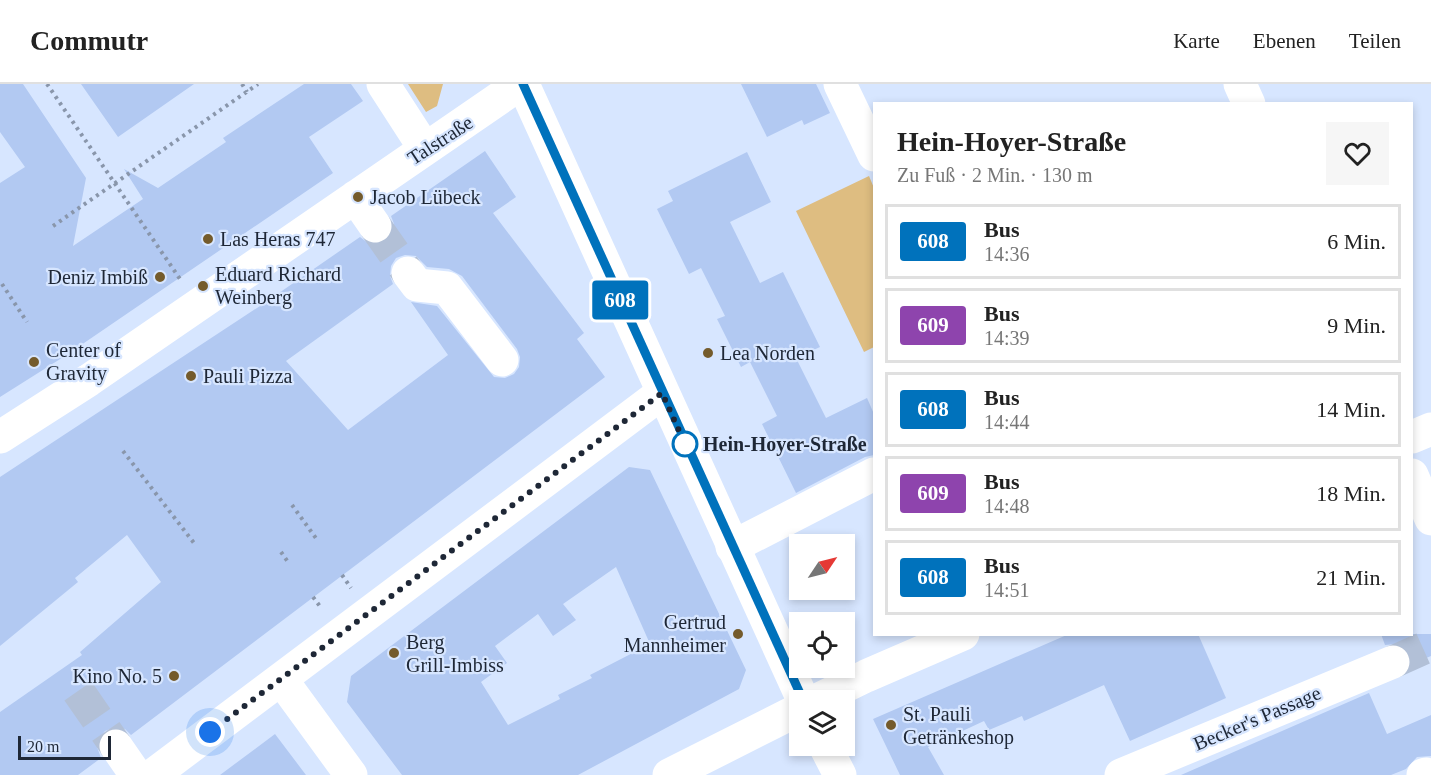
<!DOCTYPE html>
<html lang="de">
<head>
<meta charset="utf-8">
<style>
  :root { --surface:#fff; --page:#f6f6f6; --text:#222; --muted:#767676; --line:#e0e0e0 }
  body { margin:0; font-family:Georgia,serif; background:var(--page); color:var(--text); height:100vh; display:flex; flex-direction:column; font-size:22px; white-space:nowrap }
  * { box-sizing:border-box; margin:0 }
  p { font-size:20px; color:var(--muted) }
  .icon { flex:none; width:33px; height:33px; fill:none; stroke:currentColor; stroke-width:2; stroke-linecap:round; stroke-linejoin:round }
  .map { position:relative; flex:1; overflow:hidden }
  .sheet { position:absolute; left:873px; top:18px; width:540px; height:534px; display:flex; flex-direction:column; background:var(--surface); border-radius:0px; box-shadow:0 3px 9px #0003 }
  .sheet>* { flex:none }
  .badge { padding:0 12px; border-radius:4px; font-size:21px; line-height:39px }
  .needle { width:39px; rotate:55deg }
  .fabs { position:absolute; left:789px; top:450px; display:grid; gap:12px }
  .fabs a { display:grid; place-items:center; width:66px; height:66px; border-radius:0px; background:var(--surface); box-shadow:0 3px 9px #0003; font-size:30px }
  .scale { position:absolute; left:18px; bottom:15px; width:93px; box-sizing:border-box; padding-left:6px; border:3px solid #1e2736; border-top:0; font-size:16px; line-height:21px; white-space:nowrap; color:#1e2736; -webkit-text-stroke:4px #d7e6ff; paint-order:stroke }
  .you { position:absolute; width:30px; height:30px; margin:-15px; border:4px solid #fff; border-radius:50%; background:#1a73e8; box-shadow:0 0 0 9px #1a73e833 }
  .map>.badge { position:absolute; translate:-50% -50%; box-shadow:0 0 0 3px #fff }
  .round { display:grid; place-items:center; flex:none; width:63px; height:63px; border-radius:0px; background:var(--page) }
  .headline { display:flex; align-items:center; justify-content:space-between; height:102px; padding:0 24px }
  h1 { font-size:28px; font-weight:700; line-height:45px }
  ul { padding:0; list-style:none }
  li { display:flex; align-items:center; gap:18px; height:75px; margin:0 12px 9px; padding:0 12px; border:3px solid var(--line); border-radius:0px }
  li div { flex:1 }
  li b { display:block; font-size:22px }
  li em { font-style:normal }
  li .badge { min-width:66px; font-weight:700; text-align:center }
  header { display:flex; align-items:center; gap:36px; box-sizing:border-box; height:84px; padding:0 30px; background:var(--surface); border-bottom:2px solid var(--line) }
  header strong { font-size:28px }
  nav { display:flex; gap:33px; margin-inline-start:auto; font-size:21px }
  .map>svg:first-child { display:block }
</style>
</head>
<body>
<header>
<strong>Commutr</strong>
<nav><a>Karte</a><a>Ebenen</a><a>Teilen</a></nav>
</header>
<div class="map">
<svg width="1431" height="691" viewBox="0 0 1431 691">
  <rect width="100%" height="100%" fill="#d7e6ff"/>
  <path fill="#debd81" d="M 408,0 L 443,0 L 437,22 L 426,28 Z
    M 869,92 L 874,104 L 874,263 L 864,268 L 796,127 Z"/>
  <path fill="#b2c9f2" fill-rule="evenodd" d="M 0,0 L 23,0 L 86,94 L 73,162 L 143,115 L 124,85 L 158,104 L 226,58 L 223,54 L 304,0 L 351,0 L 363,17 L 309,53 L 333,89 L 65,272 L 0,313 L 0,99 L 25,83 L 0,48 Z
    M 81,0 L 194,0 L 118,53 Z
    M 741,0 L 816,0 L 830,29 L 804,41 L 802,36 L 767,53 Z
    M 485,67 L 516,113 L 493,129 L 584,249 L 577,255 L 605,293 L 131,651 L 125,645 L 115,643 L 105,647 L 99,655 L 97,663 L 101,674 L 78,691 L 0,691 L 0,628 L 82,571 L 80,568 L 161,498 L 127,451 L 75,494 L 78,498 L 0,562 L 0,393 L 263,220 L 360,153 L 368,159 L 376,161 L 385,158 L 392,149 L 394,140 L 391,132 ZM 405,171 L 416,172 L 427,183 L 449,185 L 462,192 L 517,265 L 520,273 L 519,283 L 514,290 L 505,294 L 494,293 L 437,222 L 411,218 L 448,271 L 348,346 L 286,277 L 393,200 L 390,192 L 391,182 L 396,174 Z
    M 747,68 L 771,118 L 730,138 L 760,199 L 783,188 L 820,263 L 796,274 L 826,334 L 867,314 L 874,330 L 874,371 L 865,373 L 796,409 L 762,340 L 777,332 L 750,278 L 741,283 L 717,235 L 725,232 L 701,184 L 689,190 L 657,125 L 673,117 L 668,107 Z
    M 629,383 L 650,386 L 746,586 L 739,605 L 578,691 L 402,691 L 347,618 L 351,592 ZM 616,483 L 650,560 L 590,591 L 592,594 L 558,611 L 560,615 L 508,641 L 481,598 L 507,579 L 495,562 L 538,530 L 553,552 L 576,536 L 563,520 Z
    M 1069,550 L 1198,550 L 1226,614 L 1130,657 L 1104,601 L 1024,637 L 1022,632 L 989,646 L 984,637 L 928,663 L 944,691 L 900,691 L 873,635 Z
    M 1381,550 L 1431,550 L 1431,572 L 1412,580 L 1410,571 L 1405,564 L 1396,560 L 1385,561 Z
    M 1369,609 L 1387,650 L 1431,631 L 1431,672 L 1417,673 L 1406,685 L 1391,691 L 1181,691 Z
    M 275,650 L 306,691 L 220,691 Z"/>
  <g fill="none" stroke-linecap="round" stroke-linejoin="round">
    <path stroke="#b2c0d7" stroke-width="33" stroke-dasharray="33 16" stroke-linecap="butt" d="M 375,142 L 408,189
      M 1393,578 L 1431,561
      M 78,607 L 116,662"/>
    <path stroke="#8996ab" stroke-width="4" stroke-dasharray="3 4.5" stroke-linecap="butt" d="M 47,0 L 180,195
      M 242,0 L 247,8
      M 53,142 L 258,0
      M 2,200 L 27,238
      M 123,367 L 194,459
      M 292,421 L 318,457
      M 281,468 L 288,478
      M 342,491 L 351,504
      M 313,513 L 322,525"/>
    <path stroke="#fff" stroke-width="33" d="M 383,0 L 425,65
      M 840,0 L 874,71
      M 1240,0 L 1249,20
      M 355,113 L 375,142
      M 408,189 L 417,201 L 447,204 L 502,276
      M 0,353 L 89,296 L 520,0
      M 1412,353 L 1431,345
      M 1412,391 L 1431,435
      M 732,463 L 874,390
      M 281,595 L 351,691
      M 817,616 L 866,592 L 963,550
      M 116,662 L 136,691
      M 153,691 L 662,309
      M 669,691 L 800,625
      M 1121,691 L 1393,578
      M 1423,691 L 1426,690"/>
    <path stroke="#fff" stroke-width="33" d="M 523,0 L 803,616
      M 825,662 L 840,691"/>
  </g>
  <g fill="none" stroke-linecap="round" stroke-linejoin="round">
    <defs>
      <path id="line" d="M 523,0 L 803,616"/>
    </defs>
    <use href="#line" stroke="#fff" stroke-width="14"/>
    <use href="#line" stroke="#0072bc" stroke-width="9"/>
    <path stroke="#1e2736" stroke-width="6" stroke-dasharray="0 10.8" d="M 210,648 L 662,309 L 685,360"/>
  </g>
  <g fill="#745b2c" stroke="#d7e6ff" stroke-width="2">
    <circle cx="358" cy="113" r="6"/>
    <circle cx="208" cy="155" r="6"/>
    <circle cx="160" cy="193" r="6"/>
    <circle cx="203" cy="202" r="6"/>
    <circle cx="708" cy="269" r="6"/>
    <circle cx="34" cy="278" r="6"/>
    <circle cx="191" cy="292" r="6"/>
    <circle cx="738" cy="550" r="6"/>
    <circle cx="394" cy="569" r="6"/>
    <circle cx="174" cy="592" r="6"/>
    <circle cx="891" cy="641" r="6"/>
  </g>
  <circle fill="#fff" stroke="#0072bc" stroke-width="3" cx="685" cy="360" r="12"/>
  <g text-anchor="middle" stroke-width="4.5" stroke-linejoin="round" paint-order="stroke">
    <g font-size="20" fill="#1e2736" stroke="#d7e6ff">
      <text transform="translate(440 56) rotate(-33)" y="7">Talstraße</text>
      <text transform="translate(1257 634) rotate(-23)" y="7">Becker's Passage</text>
    </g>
    <g font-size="20" fill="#1e2736" stroke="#d7e6ff" text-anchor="start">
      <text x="370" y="120">Jacob Lübeck</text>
      <text x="220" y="162">Las Heras 747</text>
      <text x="215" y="197">Eduard Richard<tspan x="215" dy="23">Weinberg</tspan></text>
      <text x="148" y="200" text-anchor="end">Deniz Imbiß</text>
      <text x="46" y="273">Center of<tspan x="46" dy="23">Gravity</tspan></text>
      <text x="720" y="276">Lea Norden</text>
      <text x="203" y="299">Pauli Pizza</text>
      <text x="726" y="545" text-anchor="end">Gertrud<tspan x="726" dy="23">Mannheimer</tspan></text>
      <text x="406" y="565">Berg<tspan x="406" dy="23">Grill-Imbiss</tspan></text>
      <text x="162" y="599" text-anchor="end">Kino No. 5</text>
      <text x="903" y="637">St. Pauli<tspan x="903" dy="23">Getränkeshop</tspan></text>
    </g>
    <g font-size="20" font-weight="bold" fill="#1e2736" stroke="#d7e6ff" text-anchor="start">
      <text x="703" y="367">Hein-Hoyer-Straße</text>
    </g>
  </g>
</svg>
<div class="fabs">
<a><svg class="needle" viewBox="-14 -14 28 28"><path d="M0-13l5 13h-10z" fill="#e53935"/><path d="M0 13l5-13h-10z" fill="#767676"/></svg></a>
<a><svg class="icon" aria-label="locate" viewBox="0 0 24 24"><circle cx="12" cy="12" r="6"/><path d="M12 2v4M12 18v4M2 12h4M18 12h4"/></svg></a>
<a><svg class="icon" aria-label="layers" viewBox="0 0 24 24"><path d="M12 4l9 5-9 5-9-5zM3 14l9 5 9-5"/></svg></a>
</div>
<div class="scale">20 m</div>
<div class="you" style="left:210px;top:648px"></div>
<b class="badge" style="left:620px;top:216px;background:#0072bc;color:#fff">608</b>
<section class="sheet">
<div class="headline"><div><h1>Hein-Hoyer-Straße</h1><p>Zu Fuß · 2 Min. · 130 m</p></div><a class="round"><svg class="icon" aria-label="heart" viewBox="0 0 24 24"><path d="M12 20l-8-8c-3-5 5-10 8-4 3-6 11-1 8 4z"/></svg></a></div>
<ul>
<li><span class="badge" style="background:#0072bc;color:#fff">608</span><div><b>Bus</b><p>14:36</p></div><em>6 Min.</em></li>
<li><span class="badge" style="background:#8e44ad;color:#fff">609</span><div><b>Bus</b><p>14:39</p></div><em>9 Min.</em></li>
<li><span class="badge" style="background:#0072bc;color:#fff">608</span><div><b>Bus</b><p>14:44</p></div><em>14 Min.</em></li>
<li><span class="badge" style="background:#8e44ad;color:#fff">609</span><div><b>Bus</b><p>14:48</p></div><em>18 Min.</em></li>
<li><span class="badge" style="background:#0072bc;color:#fff">608</span><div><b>Bus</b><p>14:51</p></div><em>21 Min.</em></li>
</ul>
</section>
</div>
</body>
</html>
